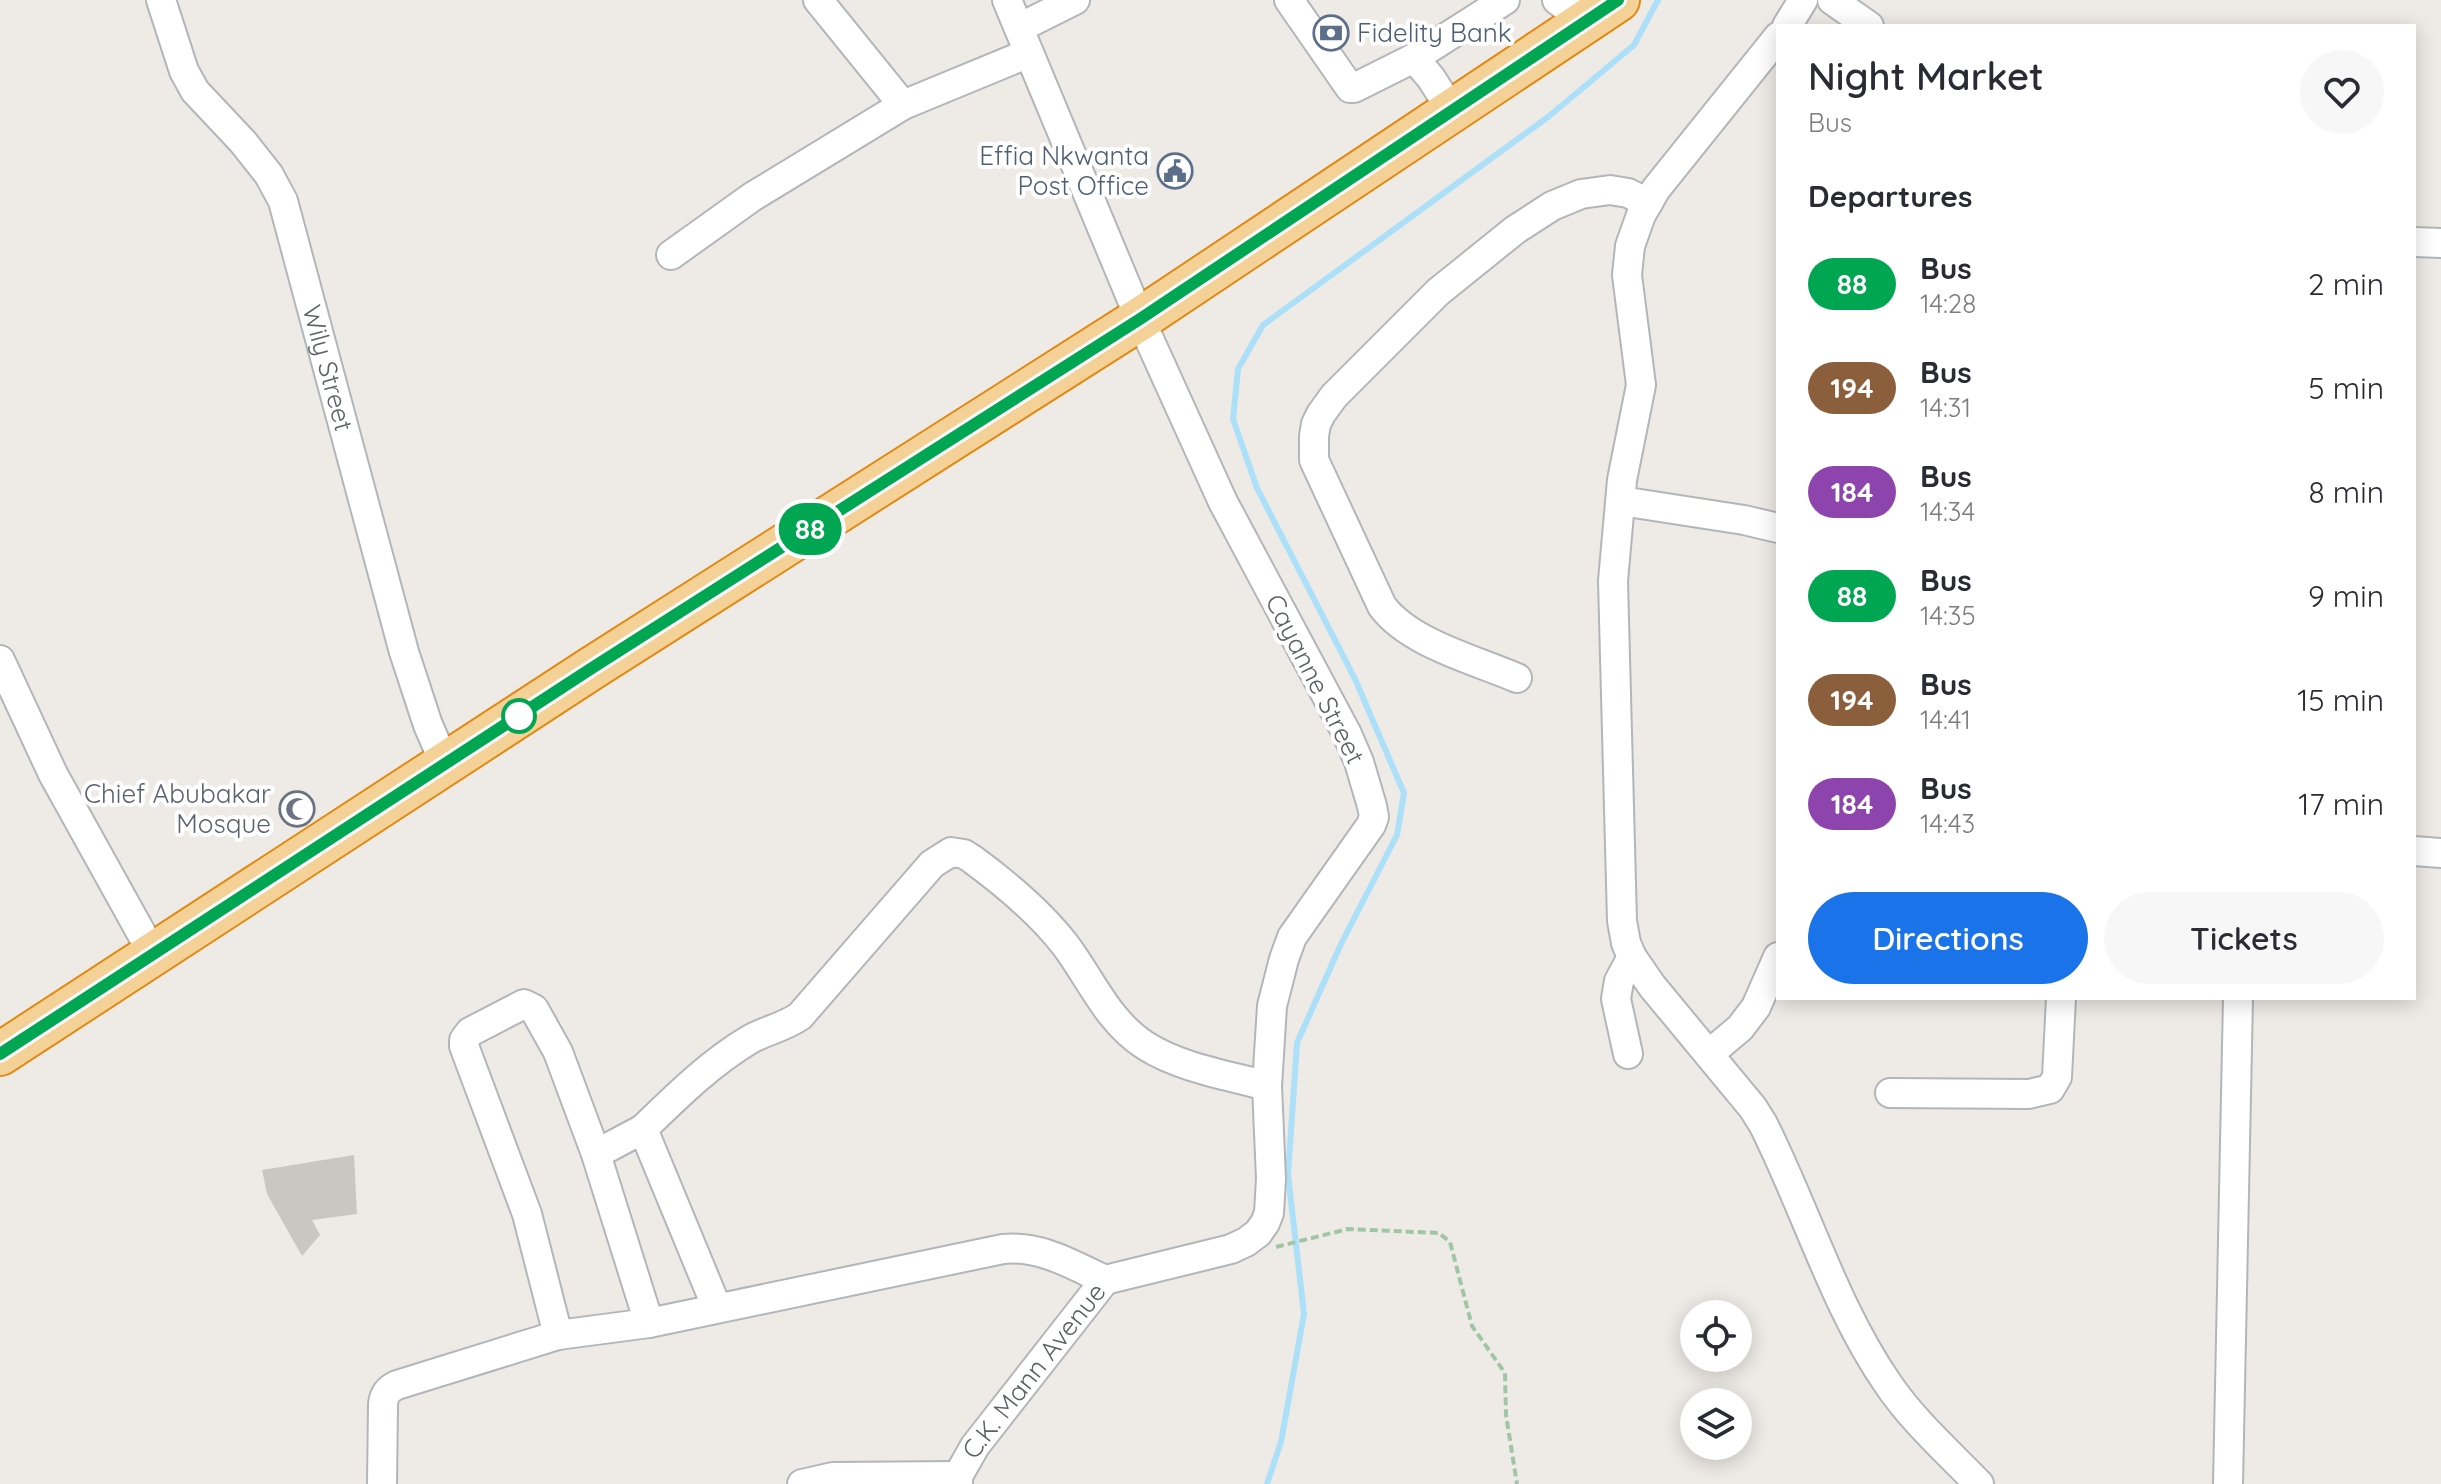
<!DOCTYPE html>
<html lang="en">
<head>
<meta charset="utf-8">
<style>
  :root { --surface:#fff; --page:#f7f7f7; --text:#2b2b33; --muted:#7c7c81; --accent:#1a73e8 }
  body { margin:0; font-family:Quicksand,sans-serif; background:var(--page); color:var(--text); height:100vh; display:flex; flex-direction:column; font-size:30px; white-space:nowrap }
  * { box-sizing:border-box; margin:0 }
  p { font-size:26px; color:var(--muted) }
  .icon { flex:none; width:44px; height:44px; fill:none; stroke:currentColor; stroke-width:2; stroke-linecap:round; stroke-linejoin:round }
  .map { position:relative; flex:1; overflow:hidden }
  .sheet { position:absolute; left:1776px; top:24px; width:640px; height:976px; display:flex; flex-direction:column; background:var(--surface); border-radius:0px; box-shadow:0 4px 20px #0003 }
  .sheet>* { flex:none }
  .badge { padding:0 16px; border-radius:26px; font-size:28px; line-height:52px }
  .fabs { position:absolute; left:1680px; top:1300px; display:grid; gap:16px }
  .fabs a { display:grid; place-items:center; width:72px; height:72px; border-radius:50%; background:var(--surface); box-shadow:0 4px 20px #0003; font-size:40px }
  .map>.badge { position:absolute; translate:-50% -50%; box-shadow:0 0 0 4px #fff }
  h2 { padding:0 32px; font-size:30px; line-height:72px }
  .round { display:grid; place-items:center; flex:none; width:84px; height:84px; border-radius:42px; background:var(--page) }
  .overview { display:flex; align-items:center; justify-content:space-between; height:136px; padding:0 32px }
  h1 { font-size:38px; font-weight:600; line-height:60px }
  .button { display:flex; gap:16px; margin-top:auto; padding:16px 32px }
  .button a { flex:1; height:92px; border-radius:48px; background:var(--accent); color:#fff; font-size:32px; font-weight:600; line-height:92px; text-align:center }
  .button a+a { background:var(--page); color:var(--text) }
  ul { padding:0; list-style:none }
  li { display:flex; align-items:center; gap:24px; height:104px; padding:0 32px }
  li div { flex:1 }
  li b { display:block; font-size:30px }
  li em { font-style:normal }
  li .badge { min-width:88px; font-weight:700; text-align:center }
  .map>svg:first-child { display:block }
</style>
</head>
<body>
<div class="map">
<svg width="2441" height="1484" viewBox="0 0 2441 1484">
  <rect width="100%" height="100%" fill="#eeebe6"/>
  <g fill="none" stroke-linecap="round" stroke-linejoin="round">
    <path stroke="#acdff8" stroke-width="6" d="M 1267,1484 L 1281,1442 L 1304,1314 L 1288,1175 L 1297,1043 L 1341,944 L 1397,835 L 1404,793 L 1355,679 L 1257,488 L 1233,419 L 1238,369 L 1263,325 L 1548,117 L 1634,45 L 1658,0"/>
  </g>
  <path fill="#cac6c2" d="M 354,1155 L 357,1214 L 312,1220 L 320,1235 L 302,1256 L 267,1194 L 262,1170 Z"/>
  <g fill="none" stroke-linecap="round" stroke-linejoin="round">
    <defs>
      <g id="minor">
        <path id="s1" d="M 161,0 L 184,71 L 195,91 L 243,142 L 269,175 L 283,201 L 404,652 L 428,725 L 445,764"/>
        <path d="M 818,0 L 903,105"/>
        <path d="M 1289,0 L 1350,88 L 1354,88 L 1414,58 L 1431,78 L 1452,111"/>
        <path d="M 1557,0 L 1586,22"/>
        <path d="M 1832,0 L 1869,26"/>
        <path d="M 1787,26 L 1803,0"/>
        <path d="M 1019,28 L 1075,0"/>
        <path d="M 1778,37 L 1656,189 L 1641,215 L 1630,246 L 1627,275 L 1641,385 L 1622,480 L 1613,581 L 1622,921 L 1626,943 L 1632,957 L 1652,986 L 1753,1108 L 1763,1124 C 1806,1209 1834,1306 1888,1384 C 1913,1421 1948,1452 1979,1484"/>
        <path d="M 1414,58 L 1505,0"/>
        <path d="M 2414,242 L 2441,243"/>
        <path d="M 671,255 L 752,197 L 903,105 L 1029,53"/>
        <path d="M 1621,501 L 1744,520 L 1778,528"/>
        <path d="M 0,660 L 53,774 L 154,956"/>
        <path d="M 1517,678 C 1475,660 1409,643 1382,606 L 1314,460 L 1314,436 L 1316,424 L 1321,414 L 1334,396 L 1438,292 L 1515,230 L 1552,206 L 1581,194 L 1610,190 L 1628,193 L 1648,203"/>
        <path d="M 2414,851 L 2441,853"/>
        <path d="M 1628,1054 L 1616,999 L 1619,981 L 1632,957"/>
        <path d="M 1709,1054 L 1740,1028 L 1756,1007 L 1778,957"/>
        <path d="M 1890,1093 L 2029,1094 L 2050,1089 L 2057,1077 L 2061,998"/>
        <path d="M 643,1129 C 676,1097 709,1064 749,1040 C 766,1030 783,1028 800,1016 L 932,864 L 951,852 L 964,854 L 972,859 C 1006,884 1040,912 1066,946 C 1092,981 1108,1022 1146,1046 C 1181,1068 1227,1075 1267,1086"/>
        <path d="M 596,1154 L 643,1129 L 717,1308"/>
        <path d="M 558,1335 L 527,1214 L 464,1046 L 464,1040 L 470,1032 L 524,1004 L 534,1009 L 558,1052 L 596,1154 L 649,1323"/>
        <path d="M 382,1484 L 383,1404 C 384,1394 388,1389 397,1385 L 558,1335 L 649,1323 L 1003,1249 C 1040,1245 1073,1265 1105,1280"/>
        <path d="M 802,1484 L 833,1477 L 958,1476"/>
        <path id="s2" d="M 958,1484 L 958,1476 L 975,1446 L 1105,1280 L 1231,1249 L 1246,1242 L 1258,1233 L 1265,1223 L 1269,1213 L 1271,1179 L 1267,1086 L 1272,1006 L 1284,959 L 1292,937 L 1371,825 L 1374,817 L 1372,806 L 1359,762 L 1347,734 L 1223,502 L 1140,319 L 1007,0"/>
        <path d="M 2228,1484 L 2238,998"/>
      </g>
      <path id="highway" d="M 0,1054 L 592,668 L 1140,319 L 1618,0"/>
    </defs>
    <use href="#minor" stroke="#b3b6b9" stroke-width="32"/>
    <use href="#highway" stroke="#e18a13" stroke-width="46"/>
    <path stroke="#a0c6a6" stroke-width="4" stroke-dasharray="8 4" stroke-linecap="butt" d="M 1276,1247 L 1348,1229 L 1439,1233 L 1450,1242 L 1472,1326 L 1505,1373 L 1506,1415 L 1517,1484"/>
    <use href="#minor" stroke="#fff" stroke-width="28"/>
    <use href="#highway" stroke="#f4d297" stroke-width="42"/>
  </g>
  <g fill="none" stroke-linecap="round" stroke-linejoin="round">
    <defs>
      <path id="line" d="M 0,1054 L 592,668 L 1140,319 L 1618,0"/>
    </defs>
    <use href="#line" stroke="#fff" stroke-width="18"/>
    <use href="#line" stroke="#00a651" stroke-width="12"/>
  </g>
  <defs>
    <symbol id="bank-ring" viewBox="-11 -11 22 22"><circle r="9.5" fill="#fff" stroke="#5c6f8a" stroke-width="1.5"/><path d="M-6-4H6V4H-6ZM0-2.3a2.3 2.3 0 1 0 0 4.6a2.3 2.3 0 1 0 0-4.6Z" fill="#5c6f8a"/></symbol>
    <symbol id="civic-ring" viewBox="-11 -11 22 22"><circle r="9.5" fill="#fff" stroke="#5c6f8a" stroke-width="1.5"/><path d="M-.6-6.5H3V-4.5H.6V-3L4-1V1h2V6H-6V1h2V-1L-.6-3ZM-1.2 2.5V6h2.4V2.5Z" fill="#5c6f8a"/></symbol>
    <symbol id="mosque-ring" viewBox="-11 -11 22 22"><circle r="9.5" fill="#fff" stroke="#6b7280" stroke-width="1.5"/><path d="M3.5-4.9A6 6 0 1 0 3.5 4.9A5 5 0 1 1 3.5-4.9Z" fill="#6b7280"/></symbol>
  </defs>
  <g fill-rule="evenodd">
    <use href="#bank-ring" x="1311" y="13" width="40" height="40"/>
    <use href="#civic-ring" x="1155" y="151" width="40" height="40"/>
    <use href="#mosque-ring" x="277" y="789" width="40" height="40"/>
  </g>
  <circle fill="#fff" stroke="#00a651" stroke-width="4" cx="519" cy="716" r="16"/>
  <g text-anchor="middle" stroke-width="8" stroke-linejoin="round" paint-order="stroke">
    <g font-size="26" fill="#4e5e75" stroke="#fff" text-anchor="start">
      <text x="1357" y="42">Fidelity Bank</text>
      <text x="1149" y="165" text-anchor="end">Effia Nkwanta<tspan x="1149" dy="30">Post Office</tspan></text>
    </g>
    <g font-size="26" fill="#5d6165" stroke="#fff">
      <text dy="9" stroke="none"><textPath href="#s1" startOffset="412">Wily Street</textPath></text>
      <text transform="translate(1315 679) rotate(63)" y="9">Cayanne Street</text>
      <text dy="9" stroke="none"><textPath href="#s2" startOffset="138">C.K. Mann Avenue</textPath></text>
    </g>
    <g font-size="26" fill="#5b616d" stroke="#fff" text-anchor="end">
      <text x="271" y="803">Chief Abubakar<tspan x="271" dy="30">Mosque</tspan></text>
    </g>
  </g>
</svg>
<div class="fabs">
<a><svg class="icon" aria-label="locate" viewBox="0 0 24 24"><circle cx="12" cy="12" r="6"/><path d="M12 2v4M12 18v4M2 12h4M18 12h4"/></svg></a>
<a><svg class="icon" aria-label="layers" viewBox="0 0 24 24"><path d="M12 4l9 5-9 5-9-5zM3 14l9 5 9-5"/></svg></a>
</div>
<b class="badge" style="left:810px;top:529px;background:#00a651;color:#fff">88</b>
<section class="sheet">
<div class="overview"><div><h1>Night Market</h1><p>Bus</p></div><a class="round"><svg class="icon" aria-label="heart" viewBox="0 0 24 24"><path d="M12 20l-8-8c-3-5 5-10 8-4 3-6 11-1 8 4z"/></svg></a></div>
<h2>Departures</h2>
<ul>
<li><span class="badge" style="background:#00a651;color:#fff">88</span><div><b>Bus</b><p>14:28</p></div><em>2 min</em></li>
<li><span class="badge" style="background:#8b5e3c;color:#fff">194</span><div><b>Bus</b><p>14:31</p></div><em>5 min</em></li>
<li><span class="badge" style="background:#8e44ad;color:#fff">184</span><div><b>Bus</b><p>14:34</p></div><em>8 min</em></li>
<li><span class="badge" style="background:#00a651;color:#fff">88</span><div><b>Bus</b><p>14:35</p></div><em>9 min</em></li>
<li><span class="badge" style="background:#8b5e3c;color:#fff">194</span><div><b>Bus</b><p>14:41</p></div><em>15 min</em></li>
<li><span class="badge" style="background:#8e44ad;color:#fff">184</span><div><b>Bus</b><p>14:43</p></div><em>17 min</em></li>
</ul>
<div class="button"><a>Directions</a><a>Tickets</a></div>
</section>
</div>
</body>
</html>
